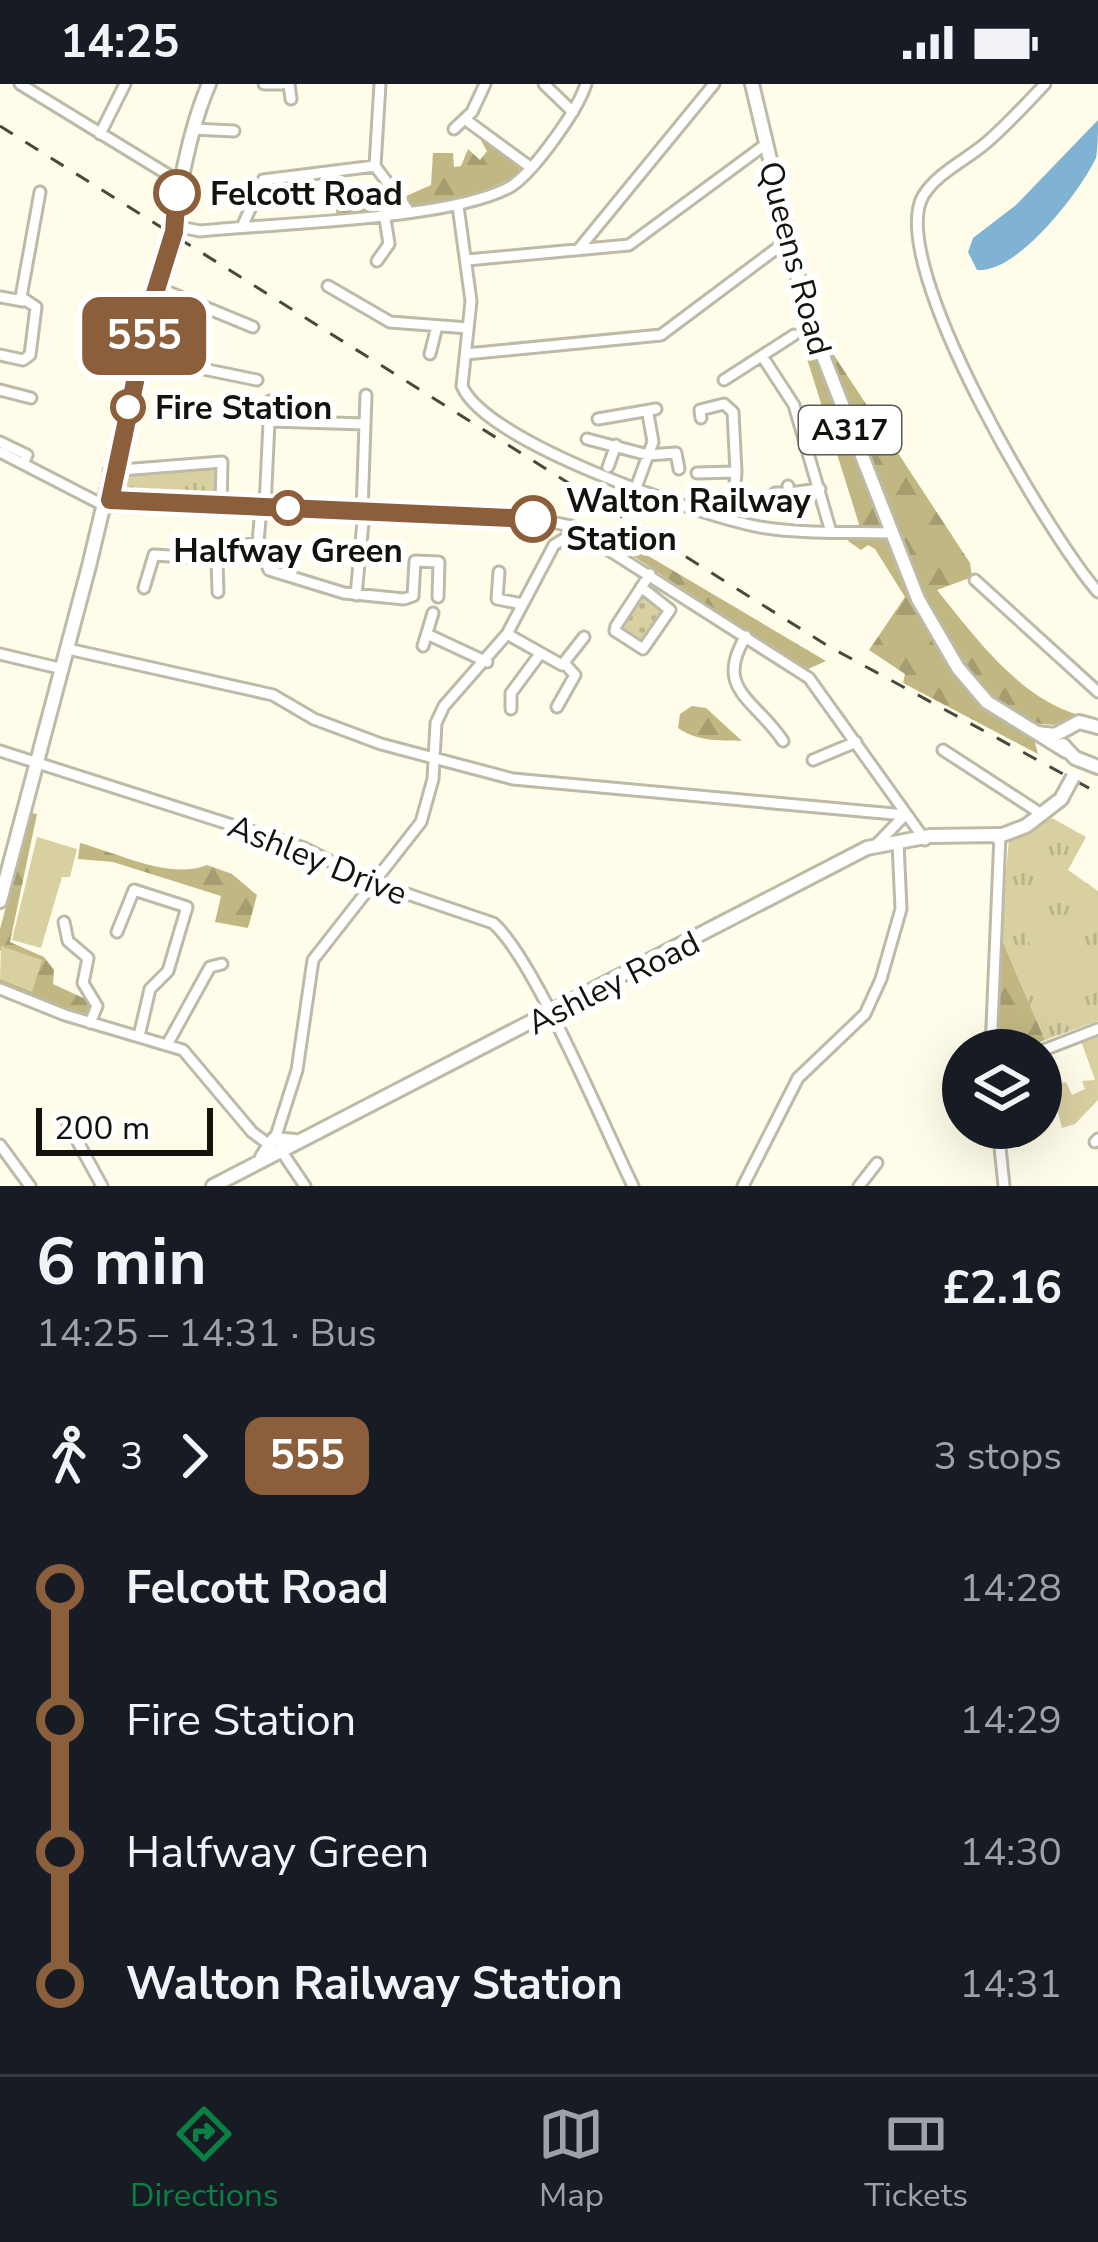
<!DOCTYPE html>
<html lang="en">
<head>
<meta charset="utf-8">
<style>
  :root { --surface:#171b24; --page:#20242c; --text:#f1f3f6; --muted:#9ea1a6; --line:#363941; --accent:#0b8043 }
  body { margin:0; font-family:"Nunito Sans",sans-serif; background:var(--page); color:var(--text); height:100vh; display:flex; flex-direction:column; font-size:45px; white-space:nowrap }
  * { box-sizing:border-box; margin:0 }
  p { font-size:39px; color:var(--muted) }
  .icon { flex:none; width:66px; height:66px; fill:none; stroke:currentColor; stroke-width:2; stroke-linecap:round; stroke-linejoin:round }
  .map { position:relative; height:1102px; overflow:hidden }
  .side { display:flex; flex-direction:column; background:var(--surface); flex:1 }
  .side>* { flex:none }
  .badge { padding:0 24px; border-radius:18px; font-size:42px; line-height:78px }
  .buttons { position:absolute; left:942px; top:945px; display:grid; gap:24px }
  .buttons a { display:grid; place-items:center; width:120px; height:120px; border-radius:50%; background:var(--surface); box-shadow:0 12px 48px #0002; font-size:60px }
  .scale { position:absolute; left:36px; bottom:30px; width:177px; box-sizing:border-box; padding-left:12px; border:6px solid #14120c; border-top:0; font-size:33px; line-height:42px; white-space:nowrap; color:#14120c; -webkit-text-stroke:9px #fff; paint-order:stroke }
  .map>.badge { position:absolute; translate:-50% -50%; box-shadow:0 0 0 6px #fff }
  .legs { display:flex; align-items:center; gap:18px; height:132px; padding:0 36px; font-size:39px }
  .legs p { margin-inline-start:auto }
  .headline { display:flex; align-items:center; justify-content:space-between; height:204px; padding:0 36px }
  h1 { font-size:66px; font-weight:700; line-height:90px }
  ul { padding:0 36px; list-style:none }
  li { display:flex; align-items:center; gap:42px; height:132px; font-size:45px }
  li i { display:grid; place-items:center; width:18px; height:100%; margin:0 15px; background:currentColor }
  li i::after { content:''; width:30px; height:30px; margin:-15px; border:9px solid; border-radius:50%; background:var(--surface) }
  li p { margin-inline-start:auto }
  li:first-child i { background:linear-gradient(#0000 50%,currentColor 0) }
  li:last-child i { background:linear-gradient(currentColor 50%,#0000 0) }
  .status { display:flex; justify-content:space-between; align-items:center; height:84px; padding:0 60px; background:var(--surface); direction:ltr }
  .status svg { height:33px; fill:currentColor }
  .tabs { display:flex; justify-content:space-around; align-items:center; height:168px; border-top:3px solid var(--line); background:var(--surface); font-size:33px; color:var(--muted) }
  .tabs a { display:grid; justify-items:center; gap:6px }
  .tabs .on { color:var(--accent) }
  .map>svg:first-child { display:block }
</style>
</head>
<body>
<div class="status"><b>14:25</b><svg viewBox="0 0 49 12"><path d="M0 12V9h3v3zM5 12V6h3v6zM10 12V3h3v9zM15 12V0h3v12zM26 1h20v11H26zM47 4h2v5h-2z"/></svg></div>
<div class="map">
<svg width="1098" height="1102" viewBox="0 0 1098 1102">
  <defs>
    <pattern id="grass-dots" width="8" height="8" patternUnits="userSpaceOnUse" patternTransform="scale(3)"><rect width="8" height="8" fill="#d9d0a2"/><path d="M2 2h.1M6 6h.1" fill="none" stroke="#b9b28a" stroke-width="1.8" stroke-linecap="round"/></pattern>
    <pattern id="forest-firs" width="22" height="20" patternUnits="userSpaceOnUse" patternTransform="scale(3)"><rect width="22" height="20" fill="#c1b783"/><path d="M5 1l3.5 6h-7zM16 11l3.5 6h-7z" fill="#a59c70"/></pattern>
    <pattern id="park-tufts" width="24" height="20" patternUnits="userSpaceOnUse" patternTransform="scale(3)"><rect width="24" height="20" fill="#d9d0a2"/><path d="M3 7l-1-3M5 7V3M7 7l1-3M15 17l-1-3M17 17v-4M19 17l1-3" fill="none" stroke="#b9b28a"/></pattern>
  </defs>
  <rect width="100%" height="100%" fill="#fffce9"/>
  <path fill="url(#grass-dots)" d="M 641,509 L 666,523 L 645,562 L 617,546 Z"/>
  <path fill="url(#forest-firs)" d="M 478,51 L 520,80 L 519,91 L 459,118 L 336,132 L 337,114 L 381,105 L 404,113 L 431,101 L 433,69 L 453,69 L 454,83 L 461,82 L 468,65 L 480,76 L 487,67 Z
    M 826,259 L 970,479 L 972,493 L 937,506 C 976,554 1018,613 1079,631 L 1054,641 L 1030,639 L 1038,670 L 903,599 L 905,590 L 869,566 L 905,513 L 875,465 L 868,461 L 861,466 L 848,457 L 859,440 L 803,262 Z
    M 601,444 L 826,577 L 806,586 L 598,449 Z
    M 692,622 L 706,624 L 742,657 C 719,656 698,658 678,644 L 680,630 Z
    M 31,729 L 37,730 L 10,858 L 44,873 L 54,886 L 53,900 L 92,918 L 88,932 L 65,931 L 0,905 L 0,895 L 32,907 L 0,866 L 0,845 Z
    M 80,759 C 118,769 170,796 207,781 L 232,790 L 257,811 L 248,844 L 215,838 L 221,812 L 113,778 L 78,775 Z
    M 1000,851 L 1045,956 L 1023,966 L 995,966 Z"/>
  <path fill="url(#park-tufts)" d="M 222,383 L 217,418 L 120,409 L 124,390 Z
    M 1052,734 L 1086,753 L 1068,786 L 1098,807 L 1098,937 L 1045,956 L 1000,851 L 1009,755 Z
    M 1,862 L 42,876 L 32,908 L 0,895 Z"/>
  <path fill="#d9d0a2" d="M 37,753 L 77,765 L 70,793 L 62,793 L 41,864 L 12,856 Z
    M 1023,804 L 1034,847 L 1060,833 L 1081,848 L 1089,889 L 1073,908 L 1058,909 L 1038,891 L 1015,806 Z
    M 1098,951 L 1098,1016 L 1075,1040 L 1062,1044 L 1043,971 L 1047,970 L 1057,1000 L 1066,998 L 1072,1011 L 1085,1005 L 1082,997 L 1095,996 L 1081,957 Z"/>
  <path fill="#80b2d3" d="M 1098,36 C 1098,48 1098,63 1096,74 C 1080,108 1017,190 977,186 L 968,168 L 973,154 L 1016,121 Z"/>
  <g fill="none" stroke-linecap="round" stroke-linejoin="round">
    <defs>
      <path id="minor" d="M 20,0 L 180,98
        M 264,0 L 282,0
        M 289,0 L 291,15
        M 380,0 L 375,82 L 408,126
        M 544,0 L 573,28
        M 1045,0 C 1026,20 1007,41 986,59 C 966,76 937,89 923,112 C 885,179 1049,452 1098,508
        M 466,36 L 530,83
        M 193,45 L 234,47
        M 454,45 L 472,28 L 485,0
        M 100,50 L 125,0
        M 458,122 L 471,217 L 462,302 C 486,359 698,431 760,443 C 802,450 847,448 890,449
        M 175,142 L 200,147 C 275,139 450,136 510,103 C 533,89 578,26 586,0
        M 242,143 L 263,96 L 375,82
        M 578,166 L 714,0
        M 467,176 L 629,161 L 766,60
        M 377,177 L 389,160 L 384,128
        M 328,202 L 390,238 L 468,244
        M 156,203 L 253,243
        M 0,213 L 23,217
        M 430,270 L 437,242
        M 466,270 L 661,251 L 788,156
        M 0,271 L 23,276 L 30,271 L 36,223 L 21,213 L 40,108
        M 140,272 L 257,296
        M 762,272 L 794,321 L 831,448
        M 724,296 L 794,251
        M 0,306 L 31,314
        M 701,334 L 700,326 L 724,320 L 733,328 L 736,388
        M 598,335 L 656,325
        M 270,337 L 365,340
        M 587,355 L 648,371 L 653,358 L 648,330
        M 0,358 L 27,371 L 23,380
        M 0,368 L 103,421
        M 608,383 L 616,361
        M 109,387 L 222,378 L 221,422
        M 697,389 L 736,388 L 732,435
        M 637,401 L 648,371 L 676,369 L 679,385
        M 775,409 L 789,409 L 788,402
        M 789,409 L 820,405
        M 109,422 L 536,435 L 571,442 L 809,594 L 925,756
        M 261,423 L 258,459 L 269,486 L 344,509 L 404,515 L 413,512 L 415,477 L 439,478 L 438,513
        M 265,423 L 270,317
        M 362,428 L 366,311
        M 499,488 L 497,515 L 522,520
        M 975,496 L 1098,608
        M 641,503 L 670,526 L 643,565 L 615,547 L 616,542 L 650,490
        M 144,504 L 154,471 L 218,475
        M 218,508 L 217,477 L 226,462 L 258,459
        M 356,511 L 364,428
        M 507,550 L 562,581 L 584,553
        M 429,551 L 487,578
        M 746,552 C 713,605 755,615 783,657
        M 423,562 L 433,529
        M 68,565 L 273,611 L 314,635 L 381,660 L 513,695 L 905,731
        M 0,570 L 63,585
        M 557,623 L 575,591 L 565,580
        M 511,625 L 511,609 L 540,570
        M 943,666 L 1043,731
        M 0,667 L 304,764 L 369,797 L 493,839 C 534,874 605,1045 633,1102
        M 813,676 L 856,658
        M 876,761 L 905,731
        M 64,838 L 68,857 L 88,874 L 83,899 L 97,922 L 90,939
        M 117,848 L 134,806 L 187,823 L 168,887 L 150,905 L 139,952
        M 0,905 L 65,931 L 183,966 L 252,1048 L 271,1062
        M 168,959 L 210,883 L 222,880
        M 991,966 L 1000,751
        M 1041,967 L 1098,945
        M 67,1038 L 102,1102
        M 998,1044 L 1004,1102
        M 275,1055 L 297,986 L 313,876 L 421,738 L 433,695 L 436,639 L 444,622 L 507,550 L 554,461 L 579,446
        M 1095,1058 L 1098,1055
        M 0,1061 L 30,1102
        M 282,1068 L 305,1102
        M 743,1102 L 798,994 L 865,930 L 881,895 L 901,825 L 898,759
        M 859,1102 L 877,1079"/>
      <path id="major" d="M 752,0 L 807,231 L 918,515 L 958,584 L 987,618 L 1066,667
        M 1037,649 L 1055,651 L 1079,638 L 1098,643
        M 1063,661 L 1075,674 L 1098,683
        M 997,753 L 1026,742 L 1061,715
        M 0,817 L 89,482 L 162,177 C 180,119 184,58 209,0
        M 262,1073 L 274,1055 L 295,1057
        M 213,1102 L 867,764 L 930,752 L 1000,751"/>
    </defs>
    <use href="#minor" stroke="#bdbaa8" stroke-width="15"/>
    <use href="#major" stroke="#bdbaa8" stroke-width="18"/>
    <use href="#minor" stroke="#fff" stroke-width="9"/>
    <use href="#major" stroke="#fff" stroke-width="12"/>
    <path stroke="#49473e" stroke-width="3" stroke-dasharray="15 15" stroke-linecap="butt" d="M 0,42 L 828,562 L 1098,709"/>
    <defs>
      <path id="major-bridge" d="M 1061,715 L 1073,693"/>
    </defs>
    <use href="#major-bridge" stroke="#bdbaa8" stroke-width="18" stroke-linecap="butt"/>
    <use href="#major-bridge" stroke="#fff" stroke-width="12"/>
  </g>
  <g fill="none" stroke-linecap="round" stroke-linejoin="round">
    <defs>
      <path id="line-1" d="M 177,109 L 174,148 L 151,222 L 110,416 L 533,435"/>
    </defs>
    <use href="#line-1" stroke="#fff" stroke-width="27"/>
    <use href="#line-1" stroke="#8b5e3c" stroke-width="18"/>
  </g>
  <g fill="#fff" stroke="#8b5e3c" stroke-width="6">
    <circle cx="177" cy="109" r="21"/>
    <circle cx="128" cy="323" r="15"/>
    <circle cx="288" cy="424" r="15"/>
    <circle cx="533" cy="435" r="21"/>
  </g>
  <g text-anchor="middle" stroke-width="12" stroke-linejoin="round" paint-order="stroke">
    <rect fill="#fff" stroke="#5a5955" stroke-width="3" x="799" y="322" width="102" height="48" rx="9"/>
    <g font-size="30" font-weight="bold" fill="#14120c">
      <text x="850" y="356">A317</text>
    </g>
    <g font-size="33" font-weight="bold" fill="#14120c" stroke="#fff" text-anchor="start">
      <text x="210" y="121">Felcott Road</text>
      <text x="155" y="335">Fire Station</text>
      <text x="566" y="428">Walton Railway<tspan x="566" dy="38">Station</tspan></text>
      <text x="288" y="478" text-anchor="middle">Halfway Green</text>
    </g>
    <g font-size="33" fill="#14120c" stroke="#fff">
      <text transform="translate(796 174) rotate(75)" y="12">Queens Road</text>
      <text transform="translate(318 775) rotate(22)" y="12">Ashley Drive</text>
      <text transform="translate(613 898) rotate(-27)" y="12">Ashley Road</text>
    </g>
  </g>
</svg>
<div class="buttons">
<a><svg class="icon" aria-label="layers" viewBox="0 0 24 24"><path d="M12 4l9 5-9 5-9-5zM3 14l9 5 9-5"/></svg></a>
</div>
<div class="scale">200 m</div>
<b class="badge" style="left:144px;top:252px;background:#8b5e3c;color:#fff">555</b>
</div>
<section class="side">
<div class="headline"><div><h1>6 min</h1><p>14:25 – 14:31 · Bus</p></div><b>£2.16</b></div>
<div class="legs"><svg class="icon" aria-label="walk" viewBox="0 0 24 24"><circle cx="13" cy="4" r="2"/><path d="M13 8l-2 6 4 7M11 14l-3 7M7 12l3-4h3l4 4"/></svg>3<svg class="icon" aria-label="forward" viewBox="0 0 24 24"><path d="M9 5l7 7-7 7"/></svg><b class="badge" style="background:#8b5e3c;color:#fff">555</b><p>3 stops</p></div>
<ul>
<li><i style="color:#8b5e3c"></i><b>Felcott Road</b><p>14:28</p></li>
<li><i style="color:#8b5e3c"></i><span>Fire Station</span><p>14:29</p></li>
<li><i style="color:#8b5e3c"></i><span>Halfway Green</span><p>14:30</p></li>
<li><i style="color:#8b5e3c"></i><b>Walton Railway Station</b><p>14:31</p></li>
</ul>
</section>
<nav class="tabs">
<a class="on"><svg class="icon" aria-label="directions" viewBox="0 0 24 24"><path d="M12 3l9 9-9 9-9-9zM9 14v-3h6M13 9l2 2-2 2"/></svg>Directions</a>
<a><svg class="icon" aria-label="map" viewBox="0 0 24 24"><path d="M3 6l6-2 6 2 6-2v14l-6 2-6-2-6 2zM9 4v14M15 6v14"/></svg>Map</a>
<a><svg class="icon" aria-label="tickets" viewBox="0 0 24 24"><path d="M3 7h18v10H3zM15 7v10"/></svg>Tickets</a>
</nav>
</body>
</html>
